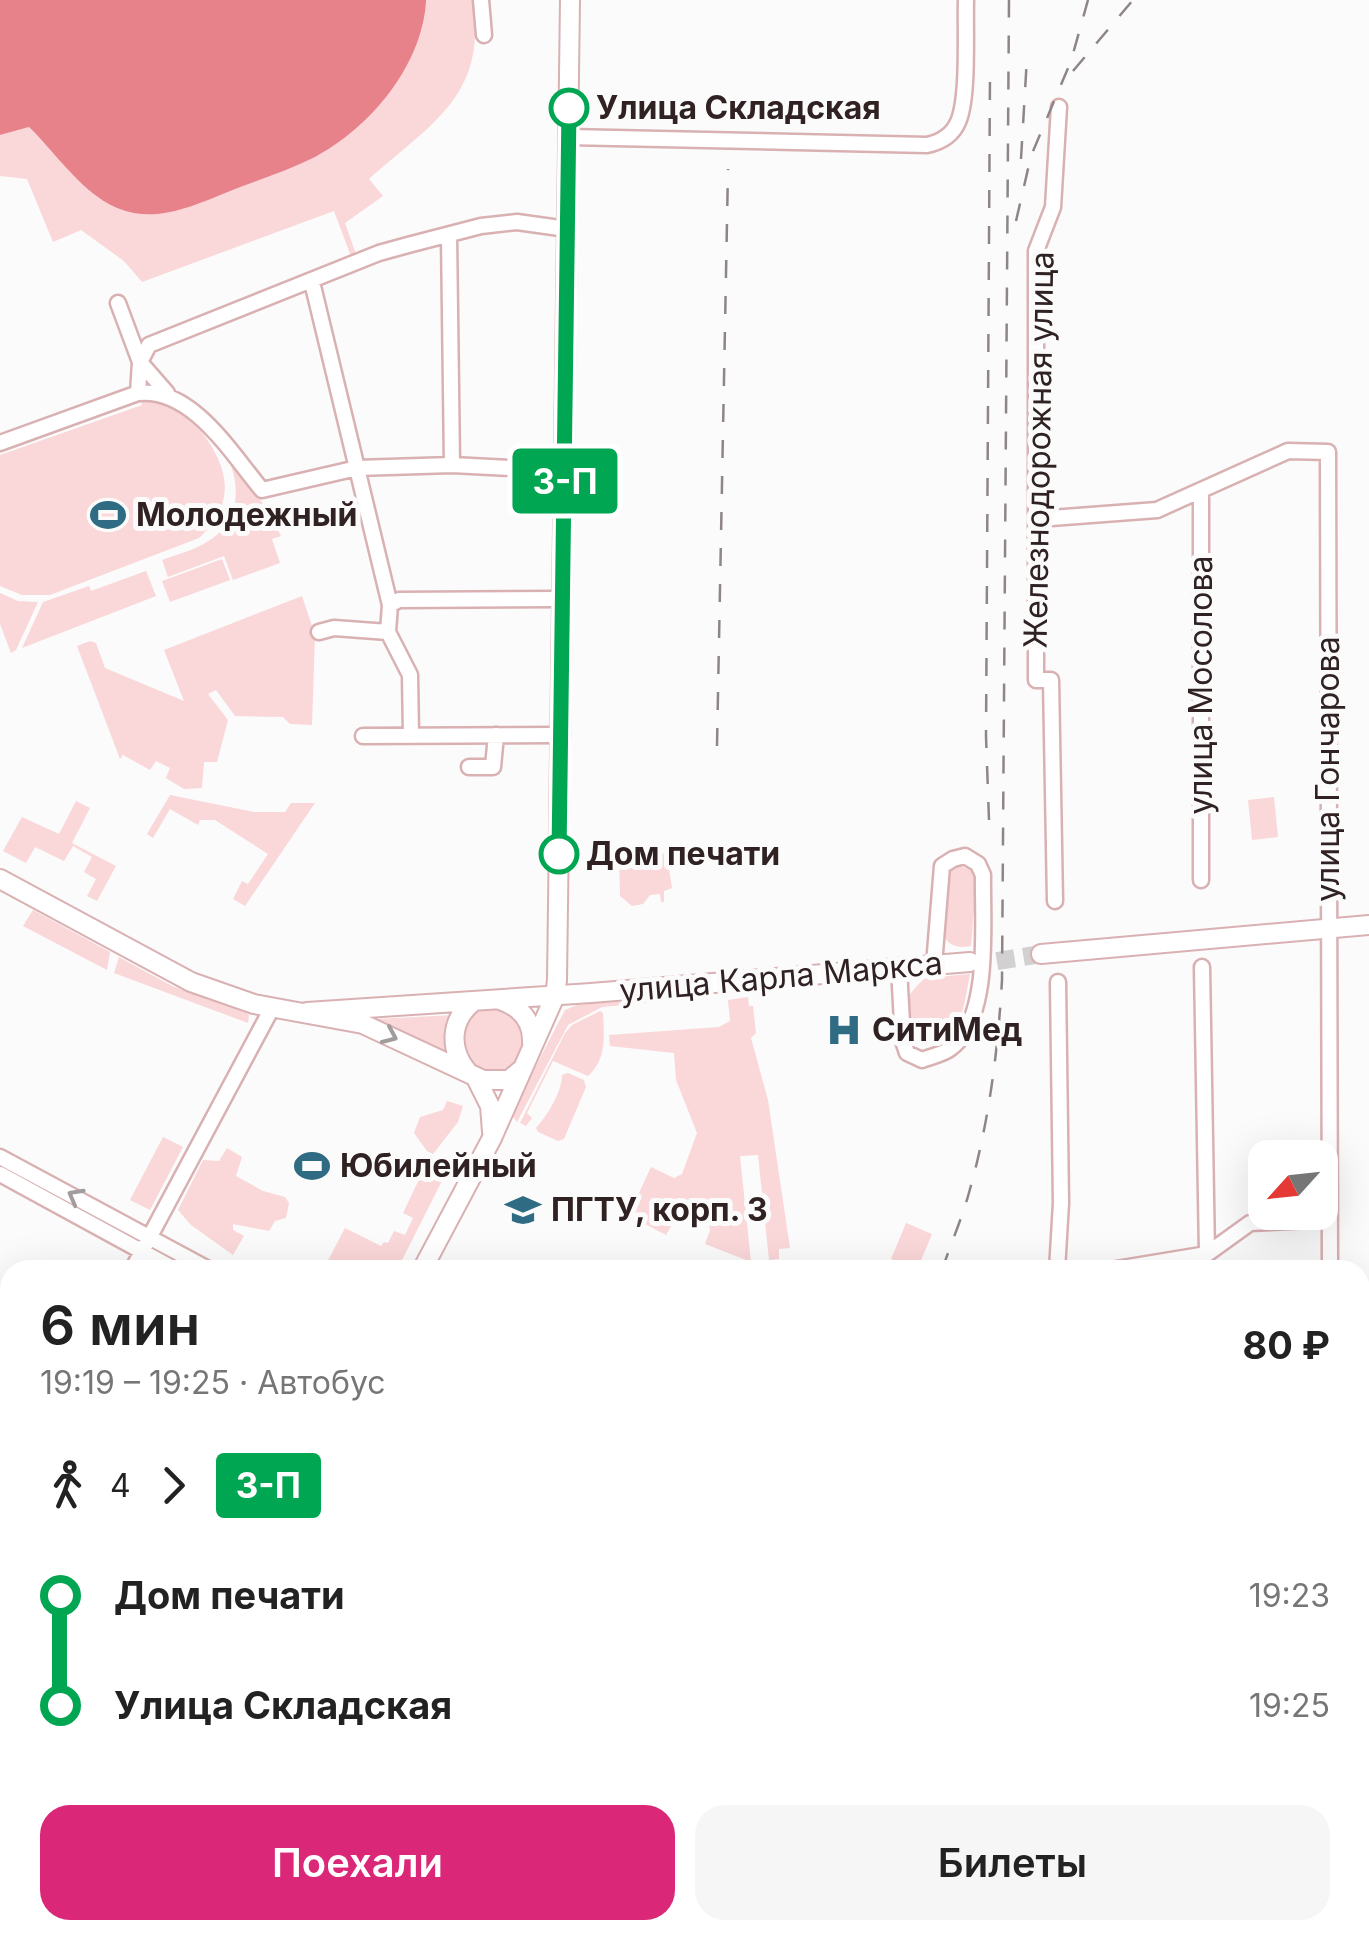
<!DOCTYPE html>
<html lang="ru">
<head>
<meta charset="utf-8">
<style>
  :root { --surface:#fff; --page:#f6f6f6; --text:#222; --muted:#767676; --accent:#db2777 }
  body { margin:0; font-family:Inter,sans-serif; background:var(--page); color:var(--text); height:100vh; display:flex; flex-direction:column; font-size:38px; white-space:nowrap }
  * { box-sizing:border-box; margin:0 }
  p { font-size:32px; color:var(--muted) }
  .icon { flex:none; width:55px; height:55px; fill:none; stroke:currentColor; stroke-width:2; stroke-linecap:round; stroke-linejoin:round }
  .map { position:relative; flex:1; overflow:hidden }
  .panel { position:absolute; left:0px; top:1260px; width:1370px; height:680px; display:flex; flex-direction:column; background:var(--surface); border-radius:30px 30px 0 0; box-shadow:0 10px 40px #0002 }
  .panel>* { flex:none }
  .badge { padding:0 20px; border-radius:8px; font-size:35px; line-height:65px }
  .needle { width:65px; rotate:243deg }
  .tools { position:absolute; left:1248px; top:1140px; display:grid; gap:20px }
  .tools a { display:grid; place-items:center; width:90px; height:90px; border-radius:20px; background:var(--surface); box-shadow:0 10px 40px #0002; font-size:50px }
  .map>.badge { position:absolute; translate:-50% -50%; box-shadow:0 0 0 5px #fff }
  .legs { display:flex; align-items:center; gap:15px; height:110px; padding:0 40px; font-size:32px }
  .legs p { margin-inline-start:auto }
  .summary { display:flex; align-items:center; justify-content:space-between; height:170px; padding:0 40px }
  h1 { font-size:55px; font-weight:600; line-height:75px }
  .cta { display:flex; gap:20px; margin-top:auto; padding:20px 40px }
  .cta a { flex:1; height:115px; border-radius:30px; background:var(--accent); color:#fff; font-size:40px; font-weight:600; line-height:115px; text-align:center }
  .cta a+a { background:var(--page); color:var(--text) }
  ul { padding:0 40px; list-style:none }
  li { display:flex; align-items:center; gap:35px; height:110px; font-size:38px }
  li i { display:grid; place-items:center; width:15px; height:100%; margin:0 12px; background:currentColor }
  li i::after { content:''; width:25px; height:25px; margin:-12px; border:8px solid; border-radius:50%; background:var(--surface) }
  li p { margin-inline-start:auto }
  li:first-child i { background:linear-gradient(#0000 50%,currentColor 0) }
  li:last-child i { background:linear-gradient(currentColor 50%,#0000 0) }
  .map>svg:first-child { display:block }
</style>
</head>
<body>
<div class="map">
<svg width="1369" height="1940" viewBox="0 0 1369 1940">
  <rect width="100%" height="100%" fill="#fbfbfb"/>
  <path fill="#fad7d8" d="M 426,0 L 473,0 C 487,96 433,122 369,179 L 383,196 L 345,223 L 357,257 L 352,259 L 334,211 L 142,282 L 124,261 L 81,230 L 53,242 L 27,179 L 0,176 L 0,135 L 29,127 C 58,156 87,199 127,211 C 141,215 178,202 194,198 C 270,181 341,154 389,90 C 411,60 424,37 426,0 Z
    M 139,395 C 149,396 162,396 170,401 C 218,430 255,487 281,536 L 272,539 L 280,563 L 233,580 L 224,556 L 168,577 L 162,560 C 179,554 198,549 213,538 C 250,512 239,450 201,431 C 229,468 237,502 199,538 L 50,595 L 22,595 L 0,586 L 0,455 L 142,405 Z
    M 222,559 L 230,580 L 170,602 L 162,581 Z
    M 146,571 L 156,596 L 22,648 L 43,602 L 89,586 L 91,591 Z
    M 0,593 L 18,601 L 38,602 L 16,650 L 11,653 L 0,624 Z
    M 302,596 L 315,635 L 312,725 L 290,724 L 283,717 L 235,716 L 216,690 L 208,694 L 228,720 L 217,762 L 204,762 L 202,788 L 184,789 L 166,778 L 170,768 L 156,761 L 150,770 L 123,755 L 120,759 L 77,646 L 90,641 L 96,643 L 105,668 L 184,701 L 164,650 Z
    M 170,795 L 254,812 L 285,812 L 291,803 L 315,803 L 245,906 L 233,899 L 242,881 L 248,884 L 268,854 L 215,820 L 200,820 L 198,825 L 170,809 L 153,838 L 147,834 Z
    M 1274,797 L 1278,837 L 1252,840 L 1248,800 Z
    M 76,801 L 90,808 L 72,843 L 116,866 L 97,901 L 87,896 L 96,879 L 84,872 L 92,857 L 73,846 L 64,861 L 35,847 L 26,863 L 3,851 L 22,817 L 59,834 Z
    M 652,847 L 667,856 L 672,888 L 664,891 L 664,902 L 661,902 L 660,894 L 650,895 L 643,904 L 632,906 L 620,896 L 619,851 Z
    M 955,864 L 971,870 L 976,882 L 971,946 C 927,955 944,897 946,871 Z
    M 33,910 L 110,952 L 107,970 L 23,926 Z
    M 119,957 L 172,986 L 246,1013 L 249,1015 L 248,1023 L 114,973 Z
    M 970,974 C 967,989 965,1007 959,1020 C 937,1068 886,1033 909,996 C 913,989 920,983 925,978 Z
    M 748,997 L 749,1006 L 753,1006 L 756,1033 L 751,1038 L 768,1100 L 790,1248 L 779,1249 L 779,1259 L 769,1260 L 758,1155 L 740,1156 L 751,1262 L 705,1244 L 710,1230 L 708,1217 L 683,1205 L 666,1235 L 632,1217 L 631,1210 L 651,1167 L 674,1178 L 682,1174 L 697,1133 L 676,1080 L 674,1053 L 610,1046 L 609,1035 L 719,1027 L 730,1021 L 728,1000 Z
    M 656,998 L 661,1002 L 602,1007 L 568,1025 L 517,1122 L 511,1114 L 565,1010 L 577,1005 Z
    M462 1039a32 32 0 1 1 64 0a32 32 0 1 1-64 0Z
    M 600,1011 L 603,1013 C 604,1036 607,1059 588,1076 L 553,1061 L 527,1113 L 532,1118 L 526,1126 L 520,1123 L 565,1033 L 572,1025 Z
    M 454,1015 C 445,1029 444,1039 448,1054 L 377,1019 Z
    M 568,1073 L 584,1080 L 586,1087 L 564,1139 L 558,1141 L 538,1132 L 536,1128 C 547,1116 562,1092 562,1075 Z
    M 447,1101 L 463,1106 L 458,1122 L 433,1154 L 427,1151 L 414,1133 L 420,1117 L 443,1110 Z
    M 163,1137 L 183,1147 L 150,1210 L 130,1200 Z
    M 227,1148 L 242,1157 L 236,1176 L 263,1191 L 285,1197 L 289,1203 L 286,1218 L 275,1221 L 269,1231 L 233,1224 L 233,1230 L 244,1236 L 233,1255 L 191,1225 L 178,1210 L 203,1160 L 219,1161 Z
    M 432,1159 L 449,1167 L 397,1270 L 323,1270 L 345,1228 L 381,1246 L 384,1242 L 388,1243 L 394,1231 L 405,1235 L 413,1218 L 403,1213 L 427,1163 Z
    M 906,1223 L 932,1234 L 917,1270 L 891,1259 Z"/>
  <path fill="#e7828a" d="M 0,0 L 426,0 L 426,2 C 422,65 371,127 315,157 C 287,171 258,180 230,191 C 200,203 167,219 134,213 C 89,205 60,157 29,127 L 0,135 Z"/>
  <g fill="none" stroke-linecap="round" stroke-linejoin="round">
    <path stroke="#d2d0d0" stroke-width="18" stroke-dasharray="18 9" stroke-linecap="butt" d="M 970,962 L 985,963 L 1041,954"/>
    <defs>
      <path id="minor" d="M 481,0 L 484,35
        M 568,137 L 927,145 C 941,142 952,136 958,122 C 969,98 965,29 966,0
        M 449,235 L 452,465
        M 312,282 L 390,605 L 388,632 L 334,628 L 319,632
        M 118,303 L 140,362 L 167,393
        M 138,393 L 140,362 L 149,345 L 379,253 L 408,245 L 481,226 L 517,222 L 567,229
        M 0,443 L 138,393 C 192,387 231,453 262,490 L 357,468 L 452,465 L 565,471
        M 1201,490 L 1201,880
        M 1038,519 L 1157,510 L 1288,451 L 1328,452 L 1330,1270
        M 390,605 L 399,600 L 563,599
        M 388,632 L 410,675 L 411,735
        M 363,736 L 562,735
        M 469,767 L 493,767 L 496,735
        M 1055,901 L 1051,680 L 1036,680 L 1036,251 L 1053,207 L 1059,107
        M 1202,967 L 1207,1254
        M 899,968 L 903,1041 L 907,1053 L 922,1060 C 932,1056 944,1054 951,1048 C 992,1017 982,921 983,875 L 978,864 L 965,856 L 953,859 L 942,866 L 934,965
        M 0,1157 L 210,1270
        M 0,1174 L 176,1270
        M 132,1270 L 272,1008
        M 1057,1270 L 1061,1203 L 1058,982
        M 1110,1270 L 1207,1254 L 1250,1223 L 1330,1219
        M 0,1449 L 10,1447
        M 0,1697 L 10,1676
        M 1360,1879 L 1369,1884
        M 1121,1940 L 1126,1930"/>
      <path id="major" d="M 0,879 L 191,982 L 254,1004 L 363,1024 L 483,1080 L 509,1080 L 522,1069
        M 1041,954 L 1369,925
        M 500,1000 C 521,1007 533,1021 532,1043
        M 307,1012 L 591,993 L 970,962
        M 467,1071 C 449,1049 450,1020 473,1002
        M 475,1076 L 490,1106 L 492,1132
        M 422,1270 L 492,1138 L 555,996 L 557,980 L 570,0
        M 93,1940 L 98,1930"/>
    </defs>
    <use href="#minor" stroke="#d9b1b3" stroke-width="19"/>
    <use href="#major" stroke="#d9b1b3" stroke-width="22"/>
    <use href="#minor" stroke="#fff" stroke-width="14"/>
    <use href="#major" stroke="#fff" stroke-width="18"/>
    <path stroke="#8e8686" stroke-width="2.5" stroke-dasharray="18 18" stroke-linecap="butt" d="M 1073,71 L 1133,0
      M 1021,159 L 1027,57
      M 1016,221 L 1031,156 L 1071,61 L 1088,0
      M 717,746 L 728,169
      M 989,820 L 986,736 L 990,74
      M 942,1270 C 951,1243 963,1216 970,1189 C 989,1121 998,1051 1002,980 L 1009,0
      M 1360,1626 L 1369,1608
      M 950,1930 L 963,1940
      M 507,1940 L 507,1930
      M 531,1940 L 532,1930
      M 548,1940 L 549,1930
      M 622,1940 L 626,1930
      M 643,1940 L 647,1930
      M 716,1940 L 722,1930
      M 872,1940 L 893,1940
      M 1215,1940 L 1220,1930"/>
  </g>
  <defs><path id="oneway-chevron" d="M-2-3.5L2.5 0L-2 3.5" fill="none" stroke-width="1.6" stroke-linecap="round" stroke-linejoin="round" transform="scale(2.5)"/></defs>
  <g stroke="#a29c9c">
    <use href="#oneway-chevron" transform="translate(390 1036) rotate(24)"/>
    <use href="#oneway-chevron" transform="translate(75 1196) rotate(-151)"/>
  </g>
  <g fill="none" stroke-linecap="round" stroke-linejoin="round">
    <defs>
      <path id="line-1" d="M 559,854 L 569,108"/>
    </defs>
    <use href="#line-1" stroke="#fff" stroke-width="22"/>
    <use href="#line-1" stroke="#00a651" stroke-width="15"/>
  </g>
  <defs>
    <symbol id="stadium-bare" viewBox="-9 -9 18 18"><path d="M0-5a6.5 5 0 1 0 0 10a6.5 5 0 1 0 0-10ZM-3.5-1.8h7v3.6h-7Z" fill="#2f6c83" stroke="#fbfbfb" stroke-width="2.5" paint-order="stroke"/></symbol>
    <symbol id="hospital-bare" viewBox="-9 -9 18 18"><path d="M-5-5h3v3.5h4V-5h3V5h-3V1.5h-4V5h-3Z" fill="#2f6c83" stroke="#fbfbfb" stroke-width="2.5" paint-order="stroke"/></symbol>
    <symbol id="university-bare" viewBox="-9 -9 18 18"><path d="M0-5L7-2L0 1L-7-2ZM-4 1L0 2.5L4 1V4Q0 6-4 4Z" fill="#2f6c83" stroke="#fbfbfb" stroke-width="2.5" paint-order="stroke"/></symbol>
  </defs>
  <g fill-rule="evenodd">
    <use href="#stadium-bare" x="83" y="490" width="50" height="50"/>
    <use href="#hospital-bare" x="819" y="1005" width="50" height="50"/>
    <use href="#stadium-bare" x="287" y="1141" width="50" height="50"/>
    <use href="#university-bare" x="498" y="1185" width="50" height="50"/>
  </g>
  <g fill="#fff" stroke="#00a651" stroke-width="5">
    <circle cx="569" cy="108" r="18"/>
    <circle cx="559" cy="854" r="18"/>
  </g>
  <g text-anchor="middle" stroke-width="10" stroke-linejoin="round" paint-order="stroke">
    <g font-size="32" font-weight="bold" fill="#302222" stroke="#fbfbfb" text-anchor="start">
      <text x="596" y="119">Улица Складская</text>
      <text x="586" y="865">Дом печати</text>
    </g>
    <g font-size="32" fill="#302222" stroke="#fbfbfb">
      <text transform="translate(1039 450) rotate(-89)" y="11">Железнодорожная улица</text>
      <text transform="translate(1201 685) rotate(-90)" y="11">улица Мосолова</text>
      <text transform="translate(1328 769) rotate(-90)" y="11">улица Гончарова</text>
      <text transform="translate(781 977) rotate(-5)" y="11">улица Карла Маркса</text>
    </g>
    <g font-size="32" font-weight="bold" fill="#302222" stroke="#fbfbfb" text-anchor="start">
      <text x="136" y="526">Молодежный</text>
      <text x="872" y="1041">СитиМед</text>
      <text x="340" y="1177">Юбилейный</text>
      <text x="551" y="1221">ПГТУ, корп. 3</text>
    </g>
  </g>
</svg>
<div class="tools">
<a><svg class="needle" viewBox="-14 -14 28 28"><path d="M0-13l5 13h-10z" fill="#e53935"/><path d="M0 13l5-13h-10z" fill="#767676"/></svg></a>
</div>
<b class="badge" style="left:565px;top:481px;background:#00a651;color:#fff">3-П</b>
<section class="panel">
<div class="summary"><div><h1>6 мин</h1><p>19:19 – 19:25 · Автобус</p></div><b>80 ₽</b></div>
<div class="legs"><svg class="icon" aria-label="walk" viewBox="0 0 24 24"><circle cx="13" cy="4" r="2"/><path d="M13 8l-2 6 4 7M11 14l-3 7M7 12l3-4h3l4 4"/></svg>4<svg class="icon" aria-label="forward" viewBox="0 0 24 24"><path d="M9 5l7 7-7 7"/></svg><b class="badge" style="background:#00a651;color:#fff">3-П</b></div>
<ul>
<li><i style="color:#00a651"></i><b>Дом печати</b><p>19:23</p></li>
<li><i style="color:#00a651"></i><b>Улица Складская</b><p>19:25</p></li>
</ul>
<div class="cta"><a>Поехали</a><a>Билеты</a></div>
</section>
</div>
</body>
</html>
